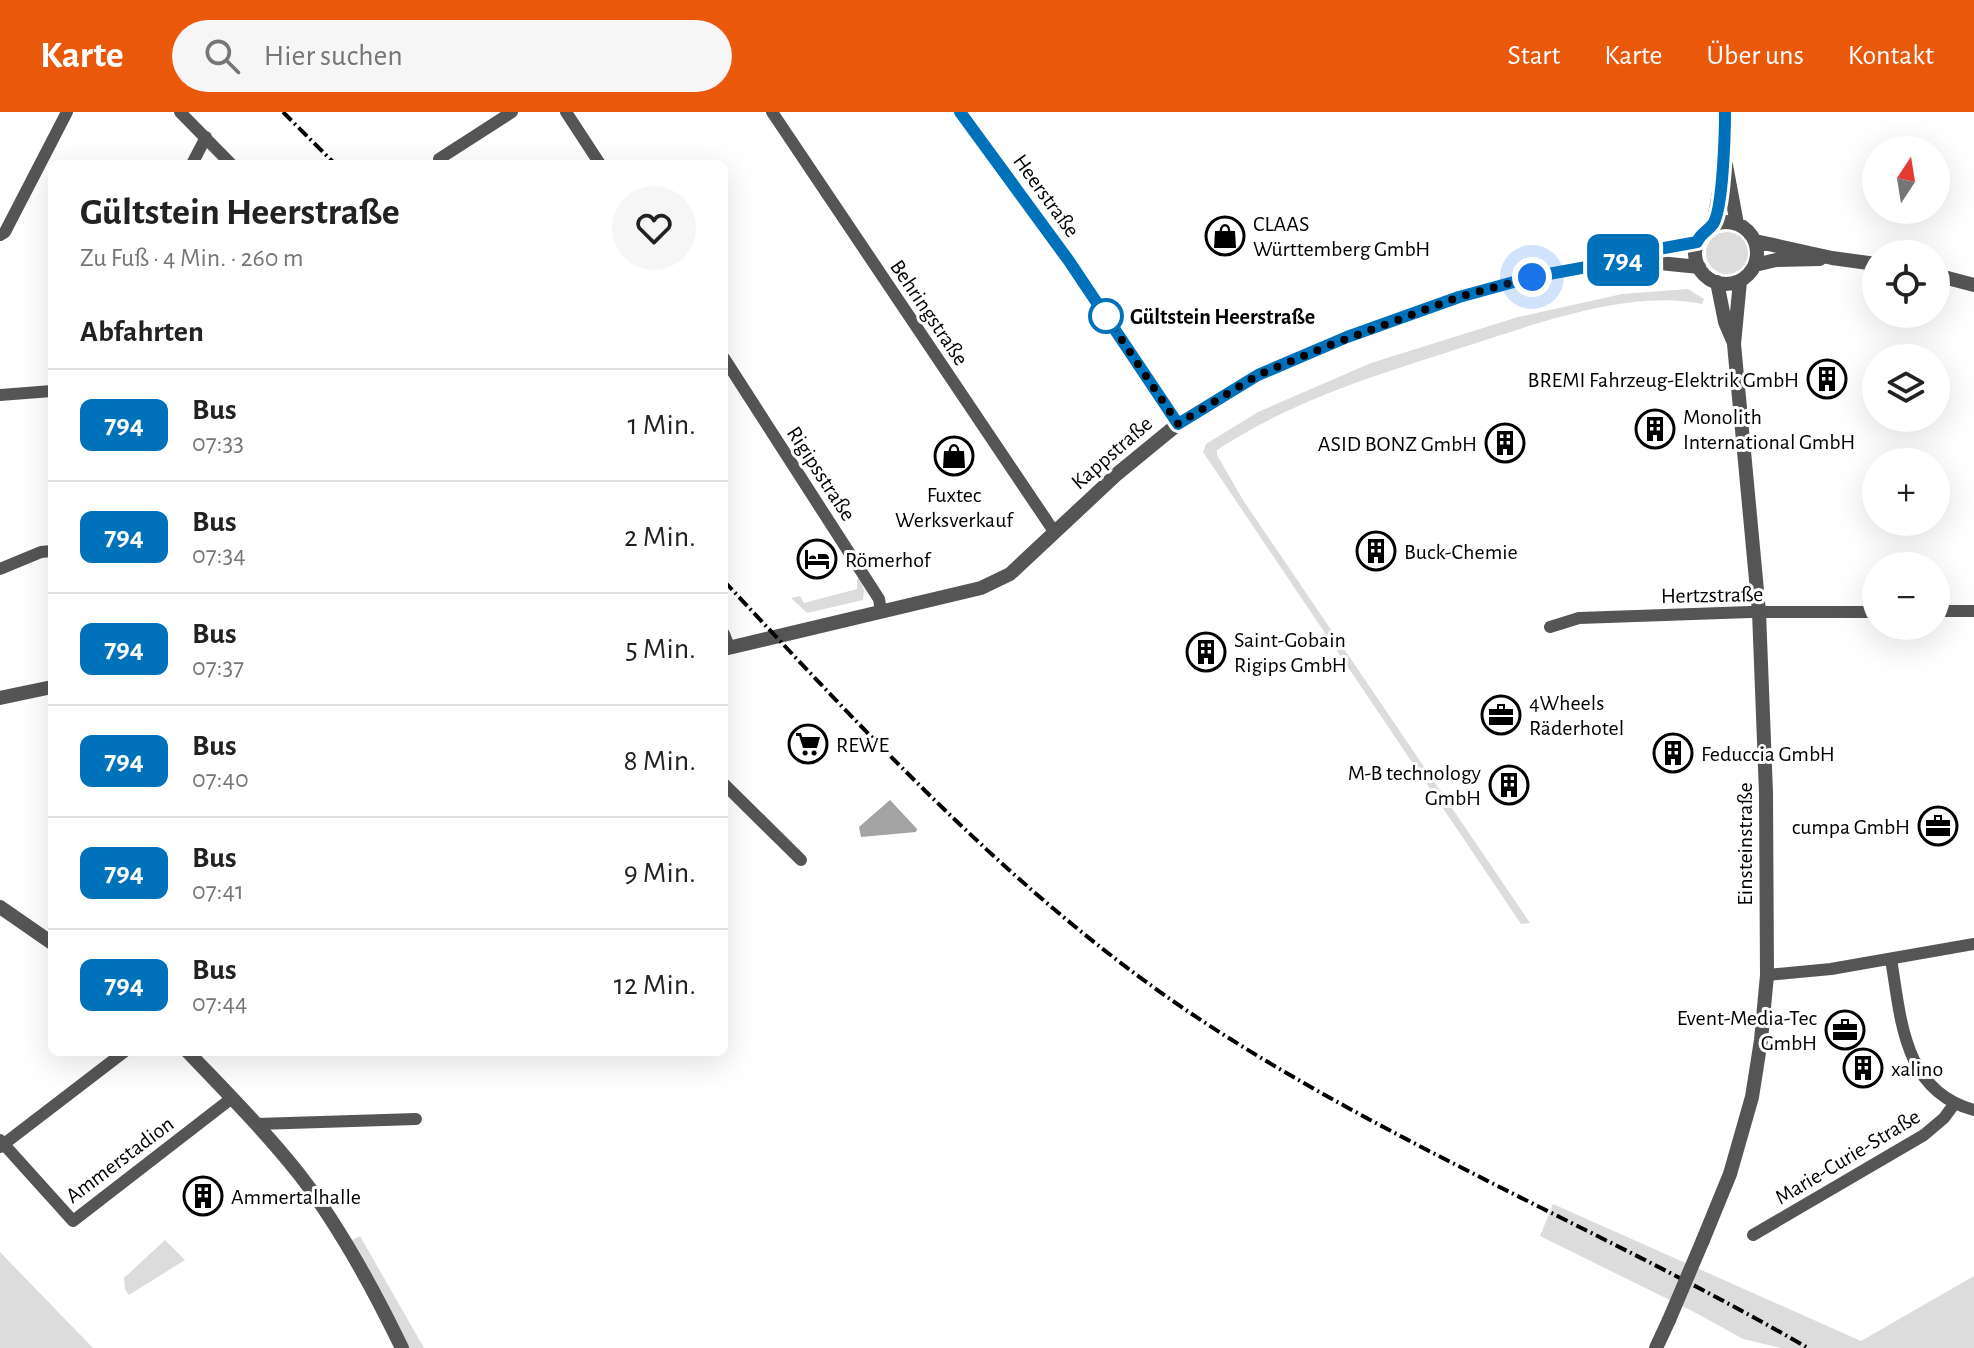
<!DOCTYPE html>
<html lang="de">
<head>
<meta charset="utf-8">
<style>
  :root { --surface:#fff; --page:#f6f6f6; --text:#222; --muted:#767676; --line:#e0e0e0; --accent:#ea580c }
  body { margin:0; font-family:"Alegreya Sans",sans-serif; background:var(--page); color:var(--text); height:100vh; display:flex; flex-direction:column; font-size:30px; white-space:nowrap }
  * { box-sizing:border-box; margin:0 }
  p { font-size:26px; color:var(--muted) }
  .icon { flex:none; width:44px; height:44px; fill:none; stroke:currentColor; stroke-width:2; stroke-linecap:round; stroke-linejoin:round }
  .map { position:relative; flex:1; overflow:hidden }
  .details { position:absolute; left:48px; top:48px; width:680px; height:896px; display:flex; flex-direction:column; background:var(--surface); border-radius:12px; box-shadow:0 8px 32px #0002 }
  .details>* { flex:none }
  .badge { padding:0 16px; border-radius:12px; font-size:28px; line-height:52px }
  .needle { width:52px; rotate:12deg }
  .buttons { position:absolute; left:1862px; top:24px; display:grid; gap:16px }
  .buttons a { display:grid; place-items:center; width:88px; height:88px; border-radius:50%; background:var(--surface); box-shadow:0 8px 32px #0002; font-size:40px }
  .you { position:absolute; width:40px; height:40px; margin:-20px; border:6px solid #fff; border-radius:50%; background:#1a73e8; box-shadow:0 0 0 12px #1a73e833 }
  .map>.badge { position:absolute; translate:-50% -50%; box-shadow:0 0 0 4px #fff }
  h2 { padding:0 32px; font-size:30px; line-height:72px }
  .round { display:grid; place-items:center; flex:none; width:84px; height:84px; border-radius:42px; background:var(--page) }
  .headline { display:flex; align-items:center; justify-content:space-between; height:136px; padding:0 32px }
  h1 { font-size:38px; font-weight:700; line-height:60px }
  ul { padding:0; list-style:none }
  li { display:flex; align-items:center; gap:24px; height:112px; padding:0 32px; border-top:2px solid var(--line) }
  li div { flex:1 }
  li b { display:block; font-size:30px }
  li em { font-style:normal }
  li .badge { min-width:88px; font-weight:700; text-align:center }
  header { display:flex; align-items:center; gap:48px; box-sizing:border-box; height:112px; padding:0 40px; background:var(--accent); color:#fff }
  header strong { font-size:38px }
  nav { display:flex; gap:44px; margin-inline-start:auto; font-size:28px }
  .search { width:560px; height:72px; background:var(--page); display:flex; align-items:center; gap:20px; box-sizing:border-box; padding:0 28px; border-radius:44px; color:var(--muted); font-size:30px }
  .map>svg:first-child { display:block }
</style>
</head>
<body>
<header>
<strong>Karte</strong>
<div class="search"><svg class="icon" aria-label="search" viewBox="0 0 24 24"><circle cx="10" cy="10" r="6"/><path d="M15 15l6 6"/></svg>Hier suchen</div>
<nav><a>Start</a><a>Karte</a><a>Über uns</a><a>Kontakt</a></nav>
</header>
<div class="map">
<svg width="1974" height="1236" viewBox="0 0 1974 1236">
  <rect width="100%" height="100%" fill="#fff"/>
  <path fill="#dcdcdc" d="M1706 141a21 21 0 1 1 42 0a21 21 0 1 1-42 0Z
    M 1688,177 L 1704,187 L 1702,192 C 1632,177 1538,211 1470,233 C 1383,261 1294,287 1217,338 L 1217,343 L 1243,388 L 1530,811 L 1521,812 L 1203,340 L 1206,332 L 1258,300 L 1371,251 L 1518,205 L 1622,182 Z
    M 860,466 L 864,478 L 863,488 L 807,501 L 791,486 L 800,484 L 804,491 L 857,477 L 857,467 Z
    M 1553,1092 L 1861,1229 L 1974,1164 L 1974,1236 L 1781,1236 L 1743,1227 L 1696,1201 L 1540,1124 Z
    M 360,1124 L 424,1236 L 394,1236 L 342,1133 Z
    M 165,1128 L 185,1148 L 129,1183 L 125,1177 L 124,1166 Z
    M 0,1140 L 93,1236 L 0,1236 Z"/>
  <path fill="#a3a3a3" d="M 890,688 L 917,717 L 916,720 L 861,725 L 859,715 Z"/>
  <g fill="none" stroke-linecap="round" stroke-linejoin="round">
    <path stroke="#555" stroke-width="12" d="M 180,0 L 231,52
      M 566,0 L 600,52
      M 772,0 L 1055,421
      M 439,47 L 512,0
      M 192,52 L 206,25
      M 0,123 L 5,120 L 67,0
      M 724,246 L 879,487 L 881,499
      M 0,283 L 52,279
      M 0,457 L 41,440 L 52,439
      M 1936,499 L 1974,499
      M 1550,515 L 1579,506 L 1750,500 L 1876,500
      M 724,522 L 729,535
      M 724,672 L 801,748
      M 1891,847 C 1901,907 1903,979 1974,998
      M 1767,863 L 1831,857 L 1974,832
      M 257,1012 L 416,1007
      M 0,1028 L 73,1109 L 232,986
      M 0,1035 L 124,940
      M 1753,1123 L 1924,1023 L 1944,1006 L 1955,991"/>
    <path stroke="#555" stroke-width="14" d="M 960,0 L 1069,149 L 1178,312
      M 1726,53 L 1737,112
      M1695 141a31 31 0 1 1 62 0a31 31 0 1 1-62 0Z
      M 1713,113 L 1725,48 L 1726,0
      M 1755,129 L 1832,146 L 1876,152
      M 1630,148 L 1699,155
      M 1755,153 L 1776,148 L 1820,147
      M 1936,163 L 1974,173
      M 1717,170 L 1725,210 L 1734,231
      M 724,537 L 981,476 L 1010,462 L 1117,362 L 1178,312 L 1258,263 L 1347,225 L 1459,185 L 1532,165 L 1625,148 L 1643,140 L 1697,130
      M 0,586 L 52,575
      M 0,795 L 52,831
      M 188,940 C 226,980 265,1019 299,1062 C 340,1115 373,1176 402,1236
      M 1703,1128 L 1730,1062 L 1752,985 L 1761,928 L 1767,863 L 1766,681 L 1759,500 L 1734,232 L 1740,169
      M 1656,1236 L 1669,1208"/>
    <path stroke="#000" stroke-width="4" stroke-dasharray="12 4 2 4" stroke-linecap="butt" d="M 283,0 L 335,52
      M 724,469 C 880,636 1036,806 1232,928 C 1417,1044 1620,1127 1808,1236"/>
    <path stroke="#555" stroke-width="14" d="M 1669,1208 L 1703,1128"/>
  </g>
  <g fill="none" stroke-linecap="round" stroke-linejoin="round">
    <defs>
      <path id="line" d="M 960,0 L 1069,149 L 1178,312 L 1258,263 L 1347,225 L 1459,185 L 1532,165 L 1625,148 L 1643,140 L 1697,130 C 1701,121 1708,119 1713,112 C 1723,98 1725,20 1725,0"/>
    </defs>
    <use href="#line" stroke="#fff" stroke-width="18"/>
    <use href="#line" stroke="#0072bc" stroke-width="12"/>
    <path stroke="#000" stroke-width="8" stroke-dasharray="0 14.4" d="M 1106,204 L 1178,312 L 1258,263 L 1325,235 L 1459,185 L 1532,165"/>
  </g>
  <defs>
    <symbol id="shop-ring" viewBox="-11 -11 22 22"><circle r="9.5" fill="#fff" stroke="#000" stroke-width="1.5"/><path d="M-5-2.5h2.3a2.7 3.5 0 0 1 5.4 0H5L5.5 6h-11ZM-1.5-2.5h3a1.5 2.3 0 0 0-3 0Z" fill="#000"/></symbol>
    <symbol id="building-ring" viewBox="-11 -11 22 22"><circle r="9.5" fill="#fff" stroke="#000" stroke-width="1.5"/><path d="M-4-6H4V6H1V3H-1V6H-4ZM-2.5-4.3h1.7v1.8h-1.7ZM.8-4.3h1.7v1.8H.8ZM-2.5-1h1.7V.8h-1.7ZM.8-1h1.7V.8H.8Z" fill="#000"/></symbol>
    <symbol id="hotel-ring" viewBox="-11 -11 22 22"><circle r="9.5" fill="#fff" stroke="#000" stroke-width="1.5"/><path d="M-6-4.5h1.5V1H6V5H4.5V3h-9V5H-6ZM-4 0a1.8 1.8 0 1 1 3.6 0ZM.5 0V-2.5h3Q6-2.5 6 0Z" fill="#000"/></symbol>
    <symbol id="office-ring" viewBox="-11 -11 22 22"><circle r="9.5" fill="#fff" stroke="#000" stroke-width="1.5"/><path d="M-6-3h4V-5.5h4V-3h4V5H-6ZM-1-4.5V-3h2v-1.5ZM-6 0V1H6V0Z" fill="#000"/></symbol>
    <symbol id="supermarket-ring" viewBox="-11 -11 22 22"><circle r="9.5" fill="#fff" stroke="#000" stroke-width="1.5"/><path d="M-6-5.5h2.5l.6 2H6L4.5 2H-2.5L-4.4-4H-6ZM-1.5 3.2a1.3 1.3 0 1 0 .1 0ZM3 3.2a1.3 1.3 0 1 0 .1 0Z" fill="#000"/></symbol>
  </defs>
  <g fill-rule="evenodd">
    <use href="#shop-ring" x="1203" y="102" width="44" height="44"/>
    <use href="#building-ring" x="1805" y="245" width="44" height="44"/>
    <use href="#building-ring" x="1633" y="295" width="44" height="44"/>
    <use href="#building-ring" x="1483" y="309" width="44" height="44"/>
    <use href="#shop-ring" x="932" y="322" width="44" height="44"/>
    <use href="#building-ring" x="1354" y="417" width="44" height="44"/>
    <use href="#hotel-ring" x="795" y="425" width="44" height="44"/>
    <use href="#building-ring" x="1184" y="518" width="44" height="44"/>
    <use href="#office-ring" x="1479" y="581" width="44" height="44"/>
    <use href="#supermarket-ring" x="786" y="610" width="44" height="44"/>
    <use href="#building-ring" x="1651" y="619" width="44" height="44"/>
    <use href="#building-ring" x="1487" y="651" width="44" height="44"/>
    <use href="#office-ring" x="1916" y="692" width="44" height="44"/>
    <use href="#office-ring" x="1823" y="896" width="44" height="44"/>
    <use href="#building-ring" x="1841" y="934" width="44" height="44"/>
    <use href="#building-ring" x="181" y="1062" width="44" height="44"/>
  </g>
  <circle fill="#fff" stroke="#0072bc" stroke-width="4" cx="1106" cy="204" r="16"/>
  <g text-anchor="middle" stroke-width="6" stroke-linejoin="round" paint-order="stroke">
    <g font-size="22" fill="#000" stroke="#fff">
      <text transform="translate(1047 83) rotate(54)" y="8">Heerstraße</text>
      <text transform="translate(930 200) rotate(56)" y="8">Behringstraße</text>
      <text transform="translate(1111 340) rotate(-41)" y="8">Kappstraße</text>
      <text transform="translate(822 361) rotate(57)" y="8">Rigipsstraße</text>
      <text transform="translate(1712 482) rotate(-1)" y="8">Hertzstraße</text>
      <text transform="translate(1744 732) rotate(-90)" y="8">Einsteinstraße</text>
      <text transform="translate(1847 1044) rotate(-31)" y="8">Marie-Curie-Straße</text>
      <text transform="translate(119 1047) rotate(-37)" y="8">Ammerstadion</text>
    </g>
    <g font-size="22" fill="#000" stroke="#fff" text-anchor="start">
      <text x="1253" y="119">CLAAS<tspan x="1253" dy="25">Württemberg GmbH</tspan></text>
      <text x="1799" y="275" text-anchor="end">BREMI Fahrzeug-Elektrik GmbH</text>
      <text x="1683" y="312">Monolith<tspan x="1683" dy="25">International GmbH</tspan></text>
      <text x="1477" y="339" text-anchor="end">ASID BONZ GmbH</text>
      <text x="954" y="390" text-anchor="middle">Fuxtec<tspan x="954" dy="25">Werksverkauf</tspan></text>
      <text x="1404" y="447">Buck-Chemie</text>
      <text x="845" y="455">Römerhof</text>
      <text x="1234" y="535">Saint-Gobain<tspan x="1234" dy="25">Rigips GmbH</tspan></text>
      <text x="1529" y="598">4Wheels<tspan x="1529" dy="25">Räderhotel</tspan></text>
      <text x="836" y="640">REWE</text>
      <text x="1701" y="649">Feduccia GmbH</text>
      <text x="1481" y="668" text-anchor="end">M-B technology<tspan x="1481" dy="25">GmbH</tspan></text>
      <text x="1910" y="722" text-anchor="end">cumpa GmbH</text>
      <text x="1817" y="913" text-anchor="end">Event-Media-Tec<tspan x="1817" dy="25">GmbH</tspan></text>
      <text x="1891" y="964">xalino</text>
      <text x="231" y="1092">Ammertalhalle</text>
    </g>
    <g font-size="22" font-weight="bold" fill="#000" stroke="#fff" text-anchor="start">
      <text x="1130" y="212">Gültstein Heerstraße</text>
    </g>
  </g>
</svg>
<div class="buttons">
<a><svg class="needle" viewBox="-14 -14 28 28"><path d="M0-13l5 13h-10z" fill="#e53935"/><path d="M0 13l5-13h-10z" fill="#767676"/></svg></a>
<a><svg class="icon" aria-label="locate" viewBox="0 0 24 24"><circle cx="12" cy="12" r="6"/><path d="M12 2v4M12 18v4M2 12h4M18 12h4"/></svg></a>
<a><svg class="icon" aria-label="layers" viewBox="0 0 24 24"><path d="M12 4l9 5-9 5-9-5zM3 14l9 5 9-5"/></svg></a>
<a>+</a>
<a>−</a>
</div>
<div class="you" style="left:1532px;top:165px"></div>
<b class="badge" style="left:1623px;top:148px;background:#0072bc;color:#fff">794</b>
<section class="details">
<div class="headline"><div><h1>Gültstein Heerstraße</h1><p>Zu Fuß · 4 Min. · 260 m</p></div><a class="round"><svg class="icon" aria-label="heart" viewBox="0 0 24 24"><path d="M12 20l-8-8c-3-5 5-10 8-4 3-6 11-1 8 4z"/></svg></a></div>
<h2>Abfahrten</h2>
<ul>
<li><span class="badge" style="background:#0072bc;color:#fff">794</span><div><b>Bus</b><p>07:33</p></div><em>1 Min.</em></li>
<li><span class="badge" style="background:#0072bc;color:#fff">794</span><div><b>Bus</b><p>07:34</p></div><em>2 Min.</em></li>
<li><span class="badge" style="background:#0072bc;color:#fff">794</span><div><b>Bus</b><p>07:37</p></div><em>5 Min.</em></li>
<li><span class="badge" style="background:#0072bc;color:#fff">794</span><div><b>Bus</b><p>07:40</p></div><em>8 Min.</em></li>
<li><span class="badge" style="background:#0072bc;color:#fff">794</span><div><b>Bus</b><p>07:41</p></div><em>9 Min.</em></li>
<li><span class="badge" style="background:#0072bc;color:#fff">794</span><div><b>Bus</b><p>07:44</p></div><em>12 Min.</em></li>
</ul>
</section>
</div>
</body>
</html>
